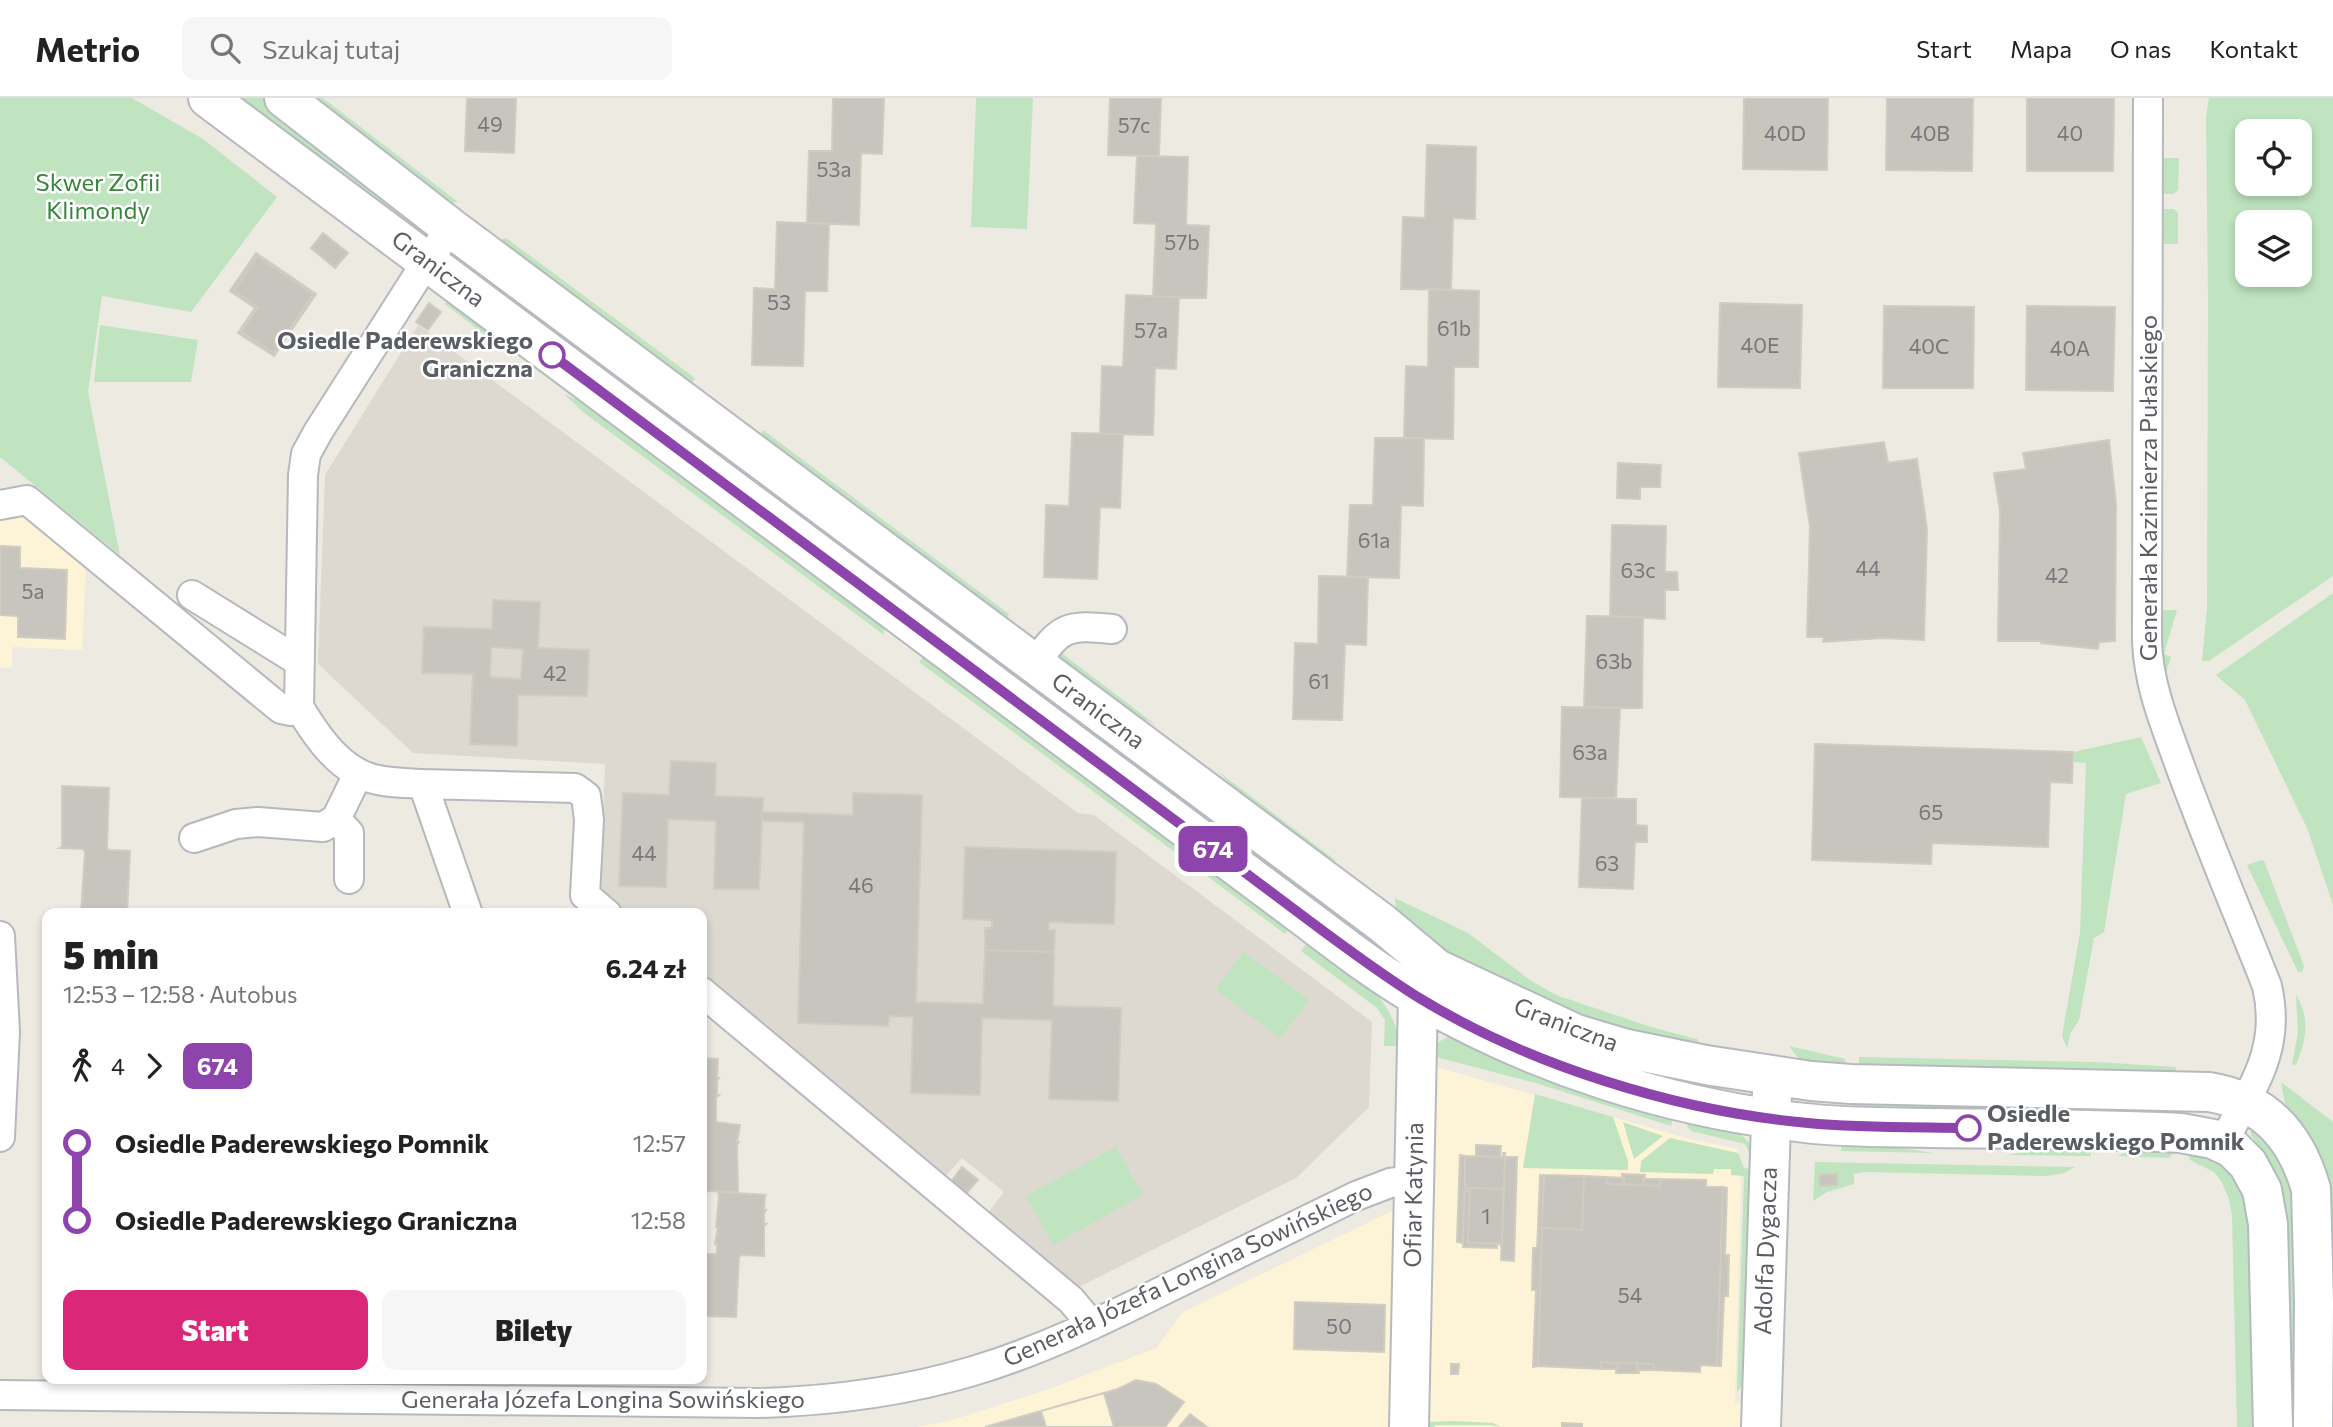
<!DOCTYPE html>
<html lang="pl">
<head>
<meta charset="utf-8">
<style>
  :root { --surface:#fff; --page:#f6f6f6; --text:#222; --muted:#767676; --line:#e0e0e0; --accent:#db2777 }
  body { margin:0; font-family:Commissioner,sans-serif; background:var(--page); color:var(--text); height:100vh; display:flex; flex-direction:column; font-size:26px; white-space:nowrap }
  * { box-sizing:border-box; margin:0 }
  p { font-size:23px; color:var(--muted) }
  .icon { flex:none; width:38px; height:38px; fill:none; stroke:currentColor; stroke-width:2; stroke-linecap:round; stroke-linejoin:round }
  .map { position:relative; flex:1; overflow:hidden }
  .drawer { position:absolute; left:42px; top:810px; width:665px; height:476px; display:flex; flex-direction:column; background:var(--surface); border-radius:14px; box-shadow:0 4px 10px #0003 }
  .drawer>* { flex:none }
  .badge { padding:0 14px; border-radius:10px; font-size:24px; line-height:46px }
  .tools { position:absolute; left:2235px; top:21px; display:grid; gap:14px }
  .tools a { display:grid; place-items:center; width:77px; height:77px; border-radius:14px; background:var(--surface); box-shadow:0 4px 10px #0003; font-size:35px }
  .map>.badge { position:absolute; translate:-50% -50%; box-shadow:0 0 0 4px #fff }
  .legs { display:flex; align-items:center; gap:10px; height:77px; padding:0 21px; font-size:23px }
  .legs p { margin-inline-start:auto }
  .head { display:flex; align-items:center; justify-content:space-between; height:119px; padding:0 21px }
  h1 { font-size:38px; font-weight:800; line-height:52px }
  .button { display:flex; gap:14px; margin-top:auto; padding:14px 21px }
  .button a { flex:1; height:80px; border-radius:14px; background:var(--accent); color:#fff; font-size:28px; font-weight:800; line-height:80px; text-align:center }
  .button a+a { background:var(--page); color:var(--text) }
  ul { padding:0 21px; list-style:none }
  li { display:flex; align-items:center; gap:24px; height:77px; font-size:26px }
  li i { display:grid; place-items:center; width:10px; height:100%; margin:0 9px; background:currentColor }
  li i::after { content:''; width:18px; height:18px; margin:-9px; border:5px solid; border-radius:50%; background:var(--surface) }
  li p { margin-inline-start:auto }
  li:first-child i { background:linear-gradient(#0000 50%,currentColor 0) }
  li:last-child i { background:linear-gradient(currentColor 50%,#0000 0) }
  header { display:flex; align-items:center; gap:42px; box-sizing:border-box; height:98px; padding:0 35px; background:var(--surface); border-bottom:2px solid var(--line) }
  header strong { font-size:33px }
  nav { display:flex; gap:38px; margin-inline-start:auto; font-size:24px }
  .search { width:490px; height:63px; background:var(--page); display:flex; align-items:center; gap:18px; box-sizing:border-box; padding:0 24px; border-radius:14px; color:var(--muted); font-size:26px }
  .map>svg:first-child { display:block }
</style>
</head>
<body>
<header>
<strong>Metrio</strong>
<div class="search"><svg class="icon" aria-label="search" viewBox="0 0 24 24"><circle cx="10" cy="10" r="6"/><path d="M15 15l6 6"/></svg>Szukaj tutaj</div>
<nav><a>Start</a><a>Mapa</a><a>O nas</a><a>Kontakt</a></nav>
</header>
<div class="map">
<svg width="2333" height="1329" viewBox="0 0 2333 1329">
  <rect width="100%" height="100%" fill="#edeae2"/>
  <path fill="#fdf3d7" d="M 0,412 L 26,413 L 86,464 L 82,552 L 12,549 L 12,569 L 0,570 Z
    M 1433,968 L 1690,1041 L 1737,1051 L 1741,1085 L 1735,1305 L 1753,1307 L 1753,1329 L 916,1329 L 949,1323 L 1049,1291 L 1156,1250 L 1183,1214 L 1425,1097 Z"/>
  <path fill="#ddd9d0" d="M 418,227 L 1078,715 L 1094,717 L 1372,924 L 1369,1009 L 1296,1080 L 1077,1190 L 987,1116 L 1004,1094 L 962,1060 L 943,1081 L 702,882 L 702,816 L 621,815 L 600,798 L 605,666 L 413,655 L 318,566 L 325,377 Z"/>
  <path fill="#bfe4bf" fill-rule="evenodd" d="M 0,0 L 132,0 L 203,41 L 277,99 L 191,214 L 102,198 L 88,294 L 120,457 L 0,359 Z
    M 231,0 L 266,0 L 425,132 L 422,136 Z
    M 305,0 L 323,0 L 458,104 L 443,106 Z
    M 976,0 L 1033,0 L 1027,131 L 971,129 Z
    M 2209,0 L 2333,0 L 2333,478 L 2209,563 L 2202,563 L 2207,510 L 2208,204 L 2206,19 ZM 2300,33 L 2300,86 L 2247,86 L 2247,33 ZM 2300,124 L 2300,177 L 2247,177 L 2247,124 Z
    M 2161,60 L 2179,60 L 2178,92 L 2174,96 L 2160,96 Z
    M 2160,111 L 2174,111 L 2178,115 L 2178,146 L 2160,146 Z
    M 506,140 L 691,277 L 695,281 L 691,286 L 495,143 Z
    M 478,165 L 1314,791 L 1304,803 L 468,177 Z
    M 451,198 L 480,220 L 506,253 L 445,206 Z
    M 100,227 L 198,242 L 191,284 L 94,284 Z
    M 564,296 L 607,315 L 885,523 L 884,537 L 583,314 Z
    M 763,332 L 1009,516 L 1007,520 L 1002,522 L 759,338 Z
    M 2333,495 L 2333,807 L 2307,730 L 2245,602 L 2216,577 Z
    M 2159,512 L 2177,512 L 2164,556 L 2171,559 L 2166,575 L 2166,586 L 2162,582 Z
    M 927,554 L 1291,827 L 1285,836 L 919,564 Z
    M 1058,555 L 1064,557 L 1156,627 L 1114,608 L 1056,564 Z
    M 2141,639 L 2161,685 L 2126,696 L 2104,834 L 2094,840 L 2079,922 L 2070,936 L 2067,950 L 2062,938 L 2080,835 L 2086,665 L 2073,664 L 2073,654 Z
    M 1215,671 L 1335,762 L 1330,769 L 1282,734 Z
    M 2262,762 L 2264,763 L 2304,868 L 2302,874 L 2298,874 L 2247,767 Z
    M 1395,800 L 1468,835 L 1530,882 L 1556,897 L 1651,929 L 1697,941 L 1701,948 L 1611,928 L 1558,910 L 1442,853 L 1397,821 Z
    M 1310,841 C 1350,871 1392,894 1400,948 L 1384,948 L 1385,922 L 1377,910 L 1301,853 Z
    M 1244,854 L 1309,902 L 1280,940 L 1215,891 Z
    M 2296,897 C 2311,921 2306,942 2296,967 L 2292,966 L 2298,934 Z
    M 1451,937 L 1675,1015 L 1671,1028 L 1536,985 L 1432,958 L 1437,945 Z
    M 1789,948 L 1845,961 L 1844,973 L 1801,964 Z
    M 1859,959 L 2096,964 L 2176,969 L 2175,979 L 1859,973 Z
    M 2281,984 L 2333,1024 L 2333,1225 L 2285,1006 Z
    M 1535,996 L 1613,1019 L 1628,1063 L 1628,1072 L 1523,1070 Z
    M 1856,999 L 2174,1006 L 2174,1021 L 1848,1010 L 1856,1006 Z
    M 1689,1019 C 1713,1026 1742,1027 1754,1053 L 1751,1058 L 1745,1046 L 1691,1033 L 1687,1028 Z
    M 1623,1024 L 1663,1038 L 1634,1061 Z
    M 2256,1029 L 2296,1087 L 2299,1329 L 2286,1329 L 2270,1067 L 2251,1037 L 2251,1033 Z
    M 1670,1040 L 1738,1055 L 1744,1070 L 1755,1072 L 1746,1283 L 1737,1294 L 1744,1078 L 1731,1077 L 1731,1071 L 1714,1071 L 1713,1076 L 1640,1074 L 1641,1063 Z
    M 1841,1041 L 1933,1055 L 1841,1053 Z
    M 2064,1046 L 2086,1046 L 2091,1052 L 2091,1058 L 2009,1057 Z
    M 1116,1049 L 1143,1097 L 1053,1147 L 1026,1098 Z
    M 2173,1049 L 2172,1057 L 2169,1060 L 2118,1058 L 2131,1051 Z
    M 2188,1056 L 2211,1058 L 2236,1079 L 2250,1114 L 2260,1329 L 2237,1329 L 2232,1118 L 2229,1101 L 2221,1083 L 2214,1074 L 2190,1062 Z
    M 1815,1064 L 2075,1069 L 2064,1075 L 2047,1078 L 1864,1074 L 1854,1076 L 1854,1086 L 1827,1094 L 1813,1103 Z
    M 1453,1323 L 1493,1325 L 1501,1329 L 1491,1327 L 1434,1327 L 1435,1329 L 1423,1329 L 1428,1324 Z"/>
  <path fill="#c8c5bf" stroke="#d1ccc0" stroke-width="2" fill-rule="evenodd" d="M 467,0 L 516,0 L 514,55 L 465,53 Z
    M 833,0 L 884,0 L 882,56 L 861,55 L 859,127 L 807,125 L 809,53 L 832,53 Z
    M 1110,0 L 1161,0 L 1159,58 L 1108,57 Z
    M 1744,0 L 1828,0 L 1827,72 L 1743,71 Z
    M 1887,0 L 1973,0 L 1972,73 L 1886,72 Z
    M 2027,0 L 2114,0 L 2113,73 L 2027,73 Z
    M 1427,47 L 1476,49 L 1475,121 L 1453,120 L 1451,192 L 1401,191 L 1403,119 L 1425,120 Z
    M 1137,58 L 1188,59 L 1186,127 L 1209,128 L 1206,200 L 1153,198 L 1156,126 L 1134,125 Z
    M 777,124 L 829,126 L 827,193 L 805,193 L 803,268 L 752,267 L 754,190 L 775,191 Z
    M 323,135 L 348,155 L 335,170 L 311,150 Z
    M 256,155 L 316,196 L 274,258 L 238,235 L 255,210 L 230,193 ZM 257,158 L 313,196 L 274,255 L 241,234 L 258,209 L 234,193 Z
    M 257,158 L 313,196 L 274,255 L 241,234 L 258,209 L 234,193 Z
    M 1429,191 L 1479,193 L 1478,269 L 1454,269 L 1453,341 L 1404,340 L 1406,268 L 1428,269 Z
    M 1126,197 L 1179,199 L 1176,271 L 1155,270 L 1153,337 L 1100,336 L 1102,268 L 1123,269 Z
    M 429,205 L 441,214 L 428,232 L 416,224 Z
    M 1720,205 L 1802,207 L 1800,290 L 1718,289 Z
    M 1884,208 L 1974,209 L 1973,290 L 1883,290 Z
    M 2027,208 L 2115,209 L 2113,293 L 2026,292 Z
    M 1072,335 L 1123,336 L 1120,410 L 1100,409 L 1097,481 L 1044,479 L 1046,407 L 1069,408 Z
    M 1375,340 L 1424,340 L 1423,408 L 1401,407 L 1399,480 L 1347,479 L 1350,407 L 1373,407 Z
    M 2109,342 L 2116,406 L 2115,543 L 2099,544 L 2098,551 L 2041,545 L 2041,543 L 1998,543 L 2000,413 L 1994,375 L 2026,371 L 2023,355 Z
    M 1884,344 L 1888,365 L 1917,361 L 1927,431 L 1924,542 L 1882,540 L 1823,544 L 1824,539 L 1807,539 L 1810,429 L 1799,355 Z
    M 1618,365 L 1661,367 L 1660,389 L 1640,389 L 1640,401 L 1617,400 Z
    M 1612,427 L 1666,428 L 1665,474 L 1677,474 L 1678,492 L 1665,492 L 1665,521 L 1610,518 Z
    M 0,448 L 20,449 L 20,470 L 67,472 L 65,541 L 18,539 L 18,518 L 0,517 Z
    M 1319,478 L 1368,479 L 1366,547 L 1345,546 L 1342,622 L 1293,621 L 1295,545 L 1318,546 Z
    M 493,502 L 540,504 L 538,550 L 589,552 L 587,598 L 518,597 L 517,648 L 470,646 L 473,576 L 422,575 L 424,529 L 492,531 ZM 491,549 L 523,551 L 521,581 L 490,579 Z
    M 1587,518 L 1643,519 L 1642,610 L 1584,609 Z
    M 1562,609 L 1620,610 L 1616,700 L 1560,699 Z
    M 1815,646 L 2073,654 L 2072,685 L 2050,684 L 2048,749 L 1932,745 L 1931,766 L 1812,762 Z
    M 671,663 L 716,665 L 715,698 L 763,700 L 759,791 L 714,791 L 716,723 L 668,721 L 666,789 L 619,788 L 623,695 L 669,697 Z
    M 62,688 L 109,690 L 107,750 L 109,752 L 130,753 L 127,816 L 81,816 L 85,754 L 83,751 L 60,750 L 62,749 Z
    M 853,695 L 922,697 L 916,904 L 983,906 L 985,852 L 1054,854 L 1053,908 L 1121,910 L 1118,1003 L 1049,1001 L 1052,922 L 982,920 L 980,997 L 911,995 L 913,919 L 889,918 L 888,928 L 798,925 L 804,724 L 762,723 L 762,714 L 853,717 Z
    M 1582,700 L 1636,701 L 1636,727 L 1647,728 L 1647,744 L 1635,744 L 1633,791 L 1579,789 Z
    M 965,749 L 1116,754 L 1114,826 L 1049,824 L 1048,832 L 1055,832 L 1054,854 L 985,852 L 985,830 L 992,830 L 992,822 L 963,821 Z
    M 702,960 L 718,961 L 717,980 L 719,980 L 717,983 L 717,997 L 719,997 L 716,1000 L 716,1024 L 740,1027 L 737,1044 L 739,1044 L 737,1047 L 738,1094 L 702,1093 Z
    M 1476,1047 L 1501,1048 L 1500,1059 L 1476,1058 Z
    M 1503,1055 L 1505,1055 L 1504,1091 L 1465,1090 L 1465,1058 L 1503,1059 Z
    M 1460,1057 L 1465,1058 L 1465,1090 L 1470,1090 L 1470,1093 L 1464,1093 L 1463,1145 L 1457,1144 Z
    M 1505,1059 L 1517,1059 L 1514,1163 L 1501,1162 Z
    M 962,1069 L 978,1082 L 965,1097 L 950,1085 Z
    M 1622,1076 L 1645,1077 L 1643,1087 L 1624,1086 Z
    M 1837,1076 L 1837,1087 L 1820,1088 L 1819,1077 Z
    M 1540,1077 L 1544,1077 L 1542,1130 L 1538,1130 Z
    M 1544,1077 L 1584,1078 L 1582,1132 L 1542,1130 Z
    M 1584,1078 L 1607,1079 L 1607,1086 L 1660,1088 L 1660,1081 L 1706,1082 L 1706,1089 L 1723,1089 L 1717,1268 L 1700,1267 L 1700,1274 L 1654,1272 L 1654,1266 L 1601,1264 L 1601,1271 L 1538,1268 L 1542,1130 L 1582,1132 Z
    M 1607,1079 L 1624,1080 L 1624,1086 L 1607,1086 Z
    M 1643,1081 L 1660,1081 L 1660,1088 L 1643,1087 Z
    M 1723,1089 L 1727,1090 L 1725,1157 L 1729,1157 L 1728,1198 L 1724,1198 L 1721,1268 L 1717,1268 Z
    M 1470,1090 L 1504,1091 L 1502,1150 L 1500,1146 L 1468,1145 Z
    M 1464,1093 L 1470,1093 L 1468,1145 L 1497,1145 L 1497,1150 L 1463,1149 Z
    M 718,1094 L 767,1097 L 765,1097 L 764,1112 L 766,1112 L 764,1115 L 764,1126 L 766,1126 L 764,1128 L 764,1158 L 741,1157 L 739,1159 L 736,1219 L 702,1218 L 702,1156 L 717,1156 L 717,1146 L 715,1146 L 718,1129 L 716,1129 L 719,1098 Z
    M 1538,1130 L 1542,1130 L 1538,1268 L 1533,1269 L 1536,1192 L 1532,1192 L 1533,1150 L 1537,1150 Z
    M 1295,1204 L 1385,1207 L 1384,1254 L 1294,1251 Z
    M 1601,1264 L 1618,1265 L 1618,1271 L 1601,1271 Z
    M 1618,1265 L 1637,1265 L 1639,1275 L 1616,1275 Z
    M 1637,1265 L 1654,1266 L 1654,1272 L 1637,1272 Z
    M 1451,1266 L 1459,1266 L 1458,1276 L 1451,1276 Z
    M 1136,1282 L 1156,1286 L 1184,1304 L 1165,1329 L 1046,1329 L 1041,1313 L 1118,1291 Z
    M 1104,1295 L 1114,1329 L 1046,1329 L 1041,1313 Z
    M 1041,1313 L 1046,1329 L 985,1329 Z
    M 1190,1316 L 1207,1329 L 1179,1329 Z
    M 1562,1325 L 1582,1326 L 1582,1329 L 1562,1329 Z"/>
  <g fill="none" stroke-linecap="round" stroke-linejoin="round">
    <defs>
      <path id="street" d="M 2148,0 L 2147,544 C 2149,589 2165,626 2180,668 C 2207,742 2238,815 2267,888 C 2282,953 2251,990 2223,1045
        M 451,130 L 427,163 L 318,334 L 306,356 L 303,377 L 299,609 C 317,639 341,675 378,682 C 392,685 408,685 423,686 L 468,816
        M 0,407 L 27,402 L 281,611 L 291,613 L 299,609
        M 192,497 L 300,564
        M 1035,566 C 1060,529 1067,526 1112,531
        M 423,686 L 575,690 L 586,698 L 589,722 L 585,797 L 607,816
        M 336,721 L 349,735 L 349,781
        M 194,740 L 236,726 L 258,724 L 323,729 L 336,721 L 358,676
        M 0,838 L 5,934 L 0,1039
        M 702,894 L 1071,1202 L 1092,1227
        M 0,1297 L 758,1305 C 831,1303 903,1294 973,1273 C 1040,1253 1102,1223 1164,1192 C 1228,1161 1292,1129 1356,1098 L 1390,1085 L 1414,1082"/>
      <path id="secondary" d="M 208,0 L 1307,821 C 1344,849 1380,877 1420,900 C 1538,968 1670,1010 1805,1025 C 1847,1030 1890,1029 1932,1030 C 2015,1031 2099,1031 2181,1035 L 2213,1041 L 2232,1050 L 2248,1066 L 2262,1092 L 2268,1126 L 2273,1329
        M 284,0 L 451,130 L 1382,825 L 1437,871 L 1576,936 L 1623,950 L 1706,967 L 1811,983 L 1851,986 L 2209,994 C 2265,1003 2296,1038 2311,1091 L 2314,1204 L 2313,1329
        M 1409,1329 L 1418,899 L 1430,881
        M 1761,1329 L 1772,994"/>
    </defs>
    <use href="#street" stroke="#b5b8bc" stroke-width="32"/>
    <use href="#secondary" stroke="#b6b9be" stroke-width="42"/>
    <use href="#street" stroke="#fff" stroke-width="28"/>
    <use href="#secondary" stroke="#fff" stroke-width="38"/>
  </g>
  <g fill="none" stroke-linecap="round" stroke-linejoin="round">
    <defs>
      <path id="line-1" d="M 552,257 L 1307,821 C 1343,848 1378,874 1416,898 C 1528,967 1676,1013 1808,1025 C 1861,1030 1915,1029 1968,1030"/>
    </defs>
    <use href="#line-1" stroke="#fff" stroke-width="16"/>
    <use href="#line-1" stroke="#8e44ad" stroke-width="10"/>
  </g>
  <g fill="#fff" stroke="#8e44ad" stroke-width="3.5">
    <circle cx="552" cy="257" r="12"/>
    <circle cx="1968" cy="1030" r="12"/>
  </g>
  <g text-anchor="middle" stroke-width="5" stroke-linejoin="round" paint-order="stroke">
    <g font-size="21" fill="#767879">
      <text x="490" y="34">49</text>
      <text x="1134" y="35">57c</text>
      <text x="1785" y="43">40D</text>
      <text x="1930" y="43">40B</text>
      <text x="2070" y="43">40</text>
      <text x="834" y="79">53a</text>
      <text x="1182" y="152">57b</text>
      <text x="779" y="212">53</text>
      <text x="1454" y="238">61b</text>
      <text x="1151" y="240">57a</text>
      <text x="1760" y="255">40E</text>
      <text x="1929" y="256">40C</text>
      <text x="2070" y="258">40A</text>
      <text x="1374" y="450">61a</text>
      <text x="1868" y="478">44</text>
      <text x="1638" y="480">63c</text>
      <text x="2057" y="485">42</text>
      <text x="33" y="501">5a</text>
      <text x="1614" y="571">63b</text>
      <text x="555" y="583">42</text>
      <text x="1319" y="591">61</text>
      <text x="1590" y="662">63a</text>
      <text x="1931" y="722">65</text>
      <text x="644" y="763">44</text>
      <text x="1607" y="773">63</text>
      <text x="861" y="795">46</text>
      <text x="1486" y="1126">1</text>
      <text x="1630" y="1205">54</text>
      <text x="1339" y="1236">50</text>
    </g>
    <g font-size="24" fill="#37843a" stroke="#fff">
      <text x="98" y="93">Skwer Zofii<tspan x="98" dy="28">Klimondy</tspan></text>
    </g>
    <g font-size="24" fill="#5a5e62" stroke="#fff">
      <text transform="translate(438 171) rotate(37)" y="8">Graniczna</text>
      <text transform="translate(2149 390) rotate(-90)" y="8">Generała Kazimierza Pułaskiego</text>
      <text transform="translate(1098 613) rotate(37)" y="8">Graniczna</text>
      <text transform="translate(1566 927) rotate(21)" y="8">Graniczna</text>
      <text transform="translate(1414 1097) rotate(-89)" y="8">Ofiar Katynia</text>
      <text transform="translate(1766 1153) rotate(-88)" y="8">Adolfa Dygacza</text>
      <text transform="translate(1188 1177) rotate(-25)" y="8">Generała Józefa Longina Sowińskiego</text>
      <text x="603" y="1310">Generała Józefa Longina Sowińskiego</text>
    </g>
    <g font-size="24" font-weight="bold" fill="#5a5e62" stroke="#fff" text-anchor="end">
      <text x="533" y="251">Osiedle Paderewskiego<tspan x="533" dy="28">Graniczna</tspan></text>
      <text x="1987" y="1024" text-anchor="start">Osiedle<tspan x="1987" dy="28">Paderewskiego Pomnik</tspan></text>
    </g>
  </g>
</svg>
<div class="tools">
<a><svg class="icon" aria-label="locate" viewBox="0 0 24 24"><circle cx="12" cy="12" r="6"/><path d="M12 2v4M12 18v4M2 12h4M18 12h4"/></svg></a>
<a><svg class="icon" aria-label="layers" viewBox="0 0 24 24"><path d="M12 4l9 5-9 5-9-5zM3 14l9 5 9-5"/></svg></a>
</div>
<b class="badge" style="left:1213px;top:751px;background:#8e44ad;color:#fff">674</b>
<section class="drawer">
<div class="head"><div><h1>5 min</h1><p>12:53 – 12:58 · Autobus</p></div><b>6.24 zł</b></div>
<div class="legs"><svg class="icon" aria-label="walk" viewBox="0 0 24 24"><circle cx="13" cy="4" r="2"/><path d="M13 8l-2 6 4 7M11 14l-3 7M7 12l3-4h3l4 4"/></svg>4<svg class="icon" aria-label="forward" viewBox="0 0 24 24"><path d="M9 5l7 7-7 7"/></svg><b class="badge" style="background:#8e44ad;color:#fff">674</b></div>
<ul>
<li><i style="color:#8e44ad"></i><b>Osiedle Paderewskiego Pomnik</b><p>12:57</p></li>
<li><i style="color:#8e44ad"></i><b>Osiedle Paderewskiego Graniczna</b><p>12:58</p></li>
</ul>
<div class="button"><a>Start</a><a>Bilety</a></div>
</section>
</div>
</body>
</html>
